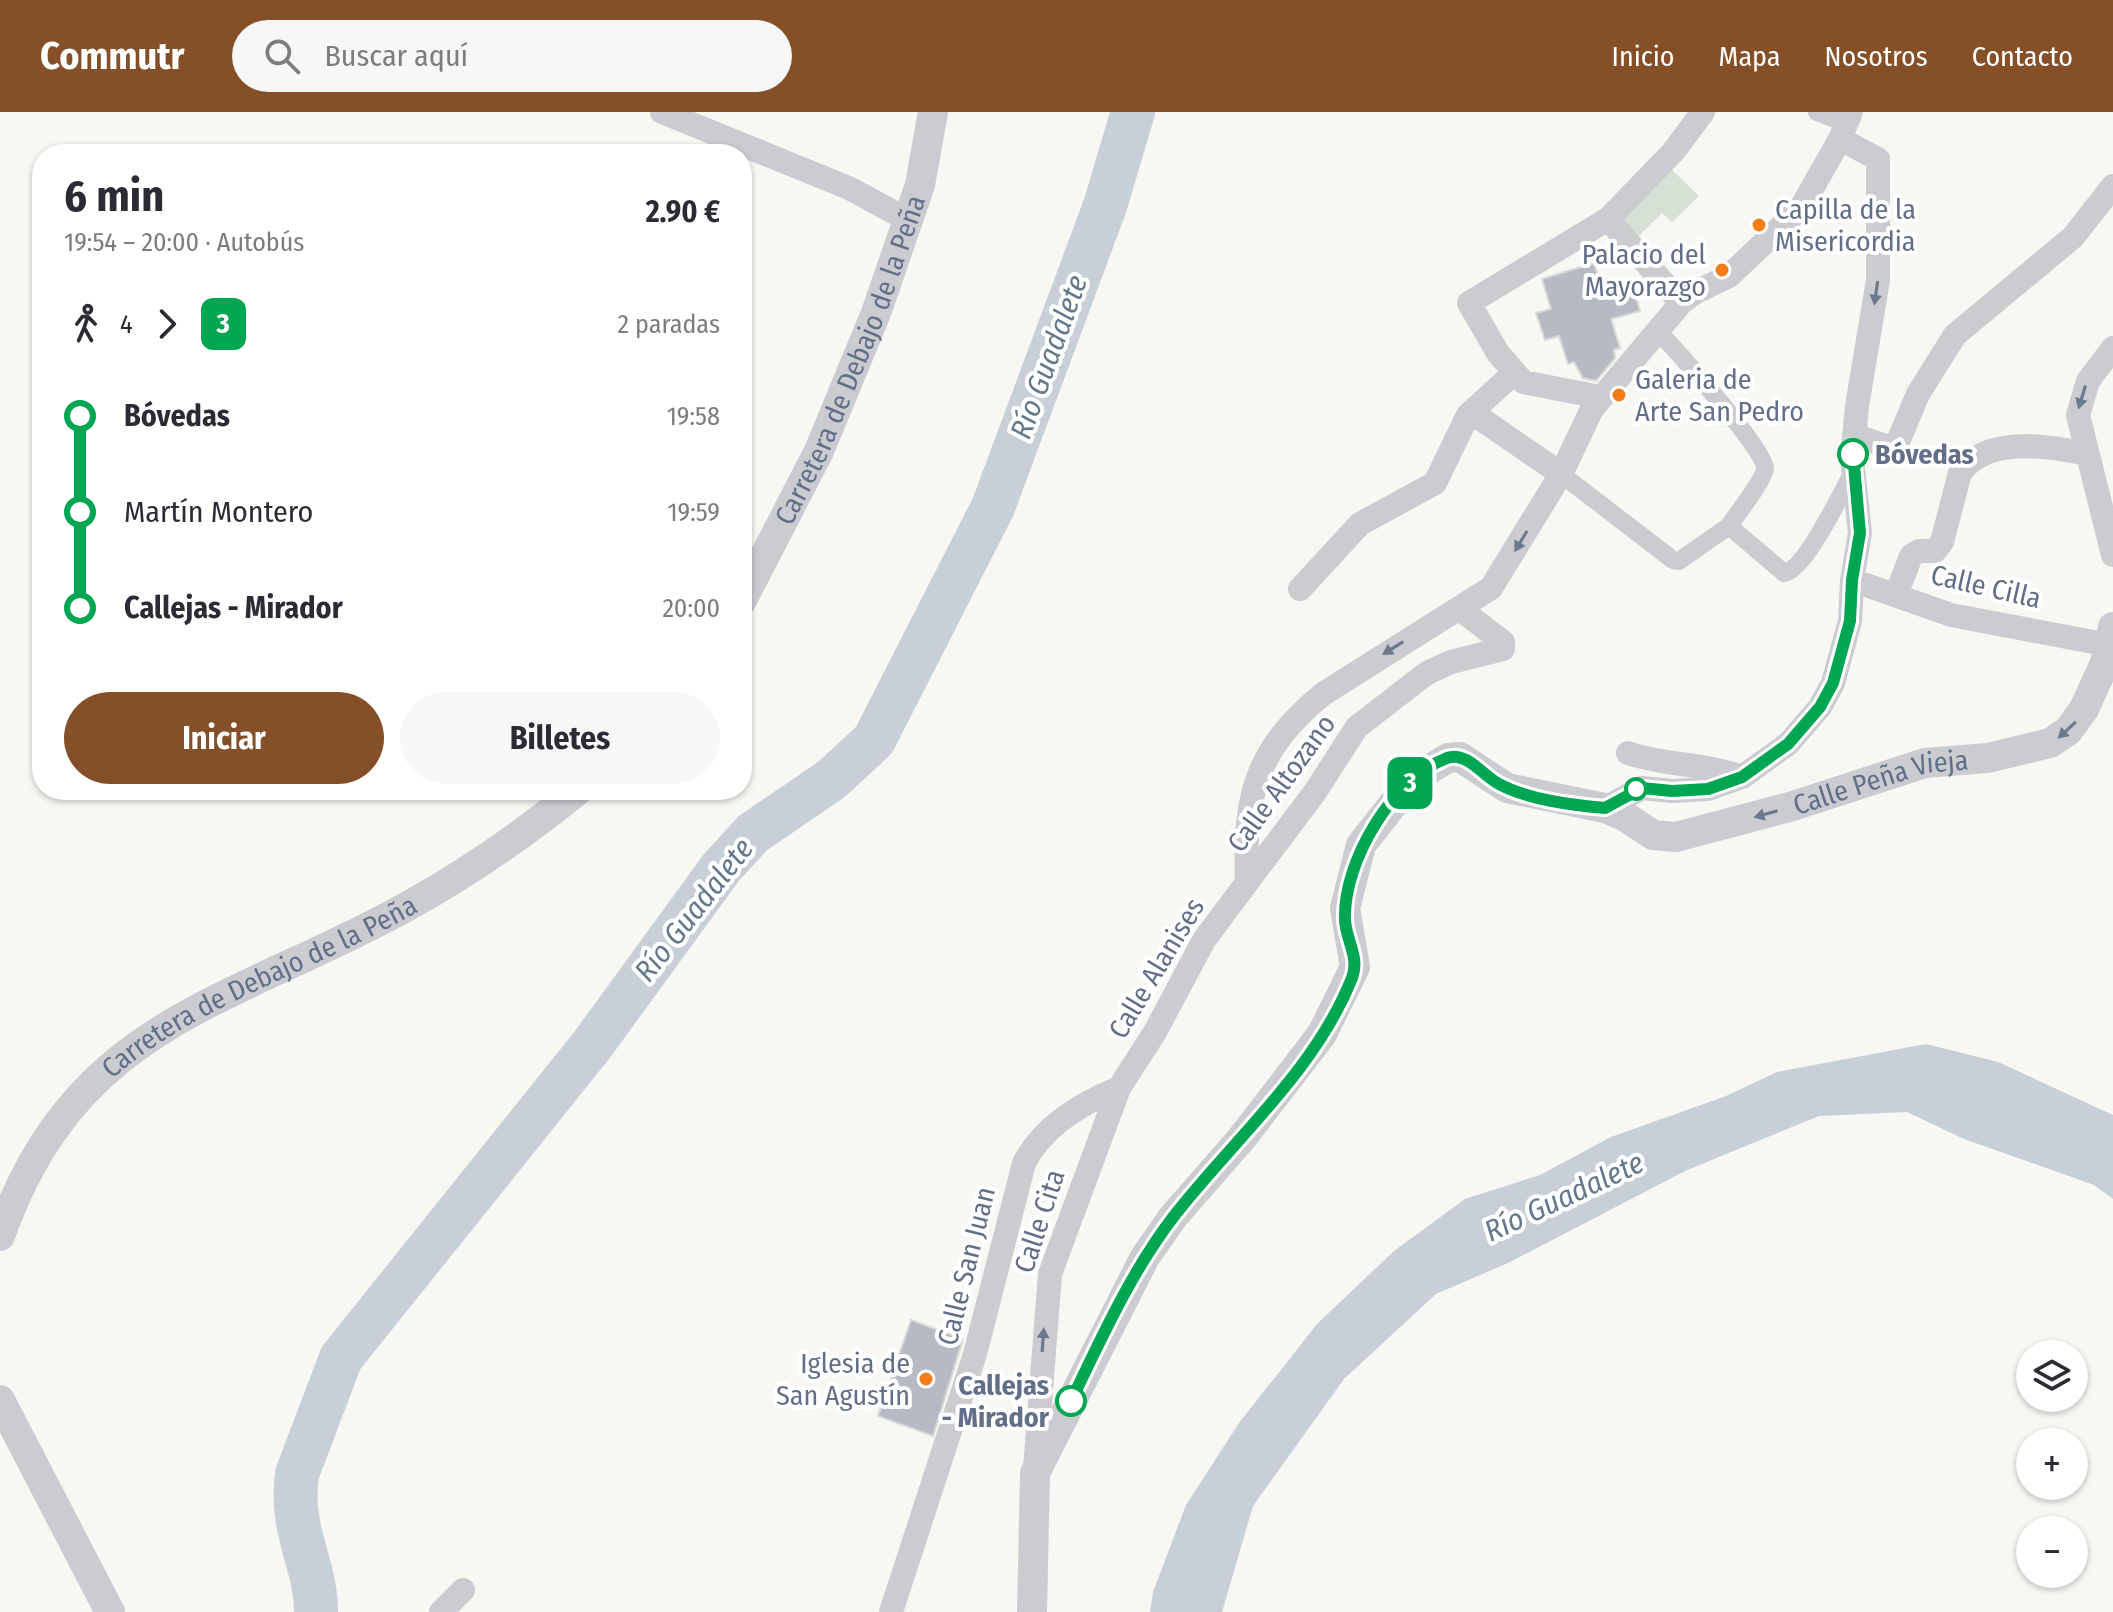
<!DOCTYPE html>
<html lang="es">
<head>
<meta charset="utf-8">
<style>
  :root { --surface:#fff; --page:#f7f7f7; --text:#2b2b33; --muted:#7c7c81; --accent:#855027 }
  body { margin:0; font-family:"Fira Sans Condensed",sans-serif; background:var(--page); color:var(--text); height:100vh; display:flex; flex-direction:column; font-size:30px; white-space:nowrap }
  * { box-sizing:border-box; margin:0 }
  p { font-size:26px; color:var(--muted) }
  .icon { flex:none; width:44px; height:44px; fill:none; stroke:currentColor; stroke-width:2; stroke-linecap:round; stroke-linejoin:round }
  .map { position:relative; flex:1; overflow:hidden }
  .sheet { position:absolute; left:32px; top:32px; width:720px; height:656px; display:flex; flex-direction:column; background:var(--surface); border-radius:32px; box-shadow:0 2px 6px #0004 }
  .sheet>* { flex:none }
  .badge { padding:0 16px; border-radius:12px; font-size:28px; line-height:52px }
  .fabs { position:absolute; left:2016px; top:1228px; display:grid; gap:16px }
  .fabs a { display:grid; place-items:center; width:72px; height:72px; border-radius:50%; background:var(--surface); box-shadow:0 2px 6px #0004; font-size:40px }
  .map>.badge { position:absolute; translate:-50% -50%; box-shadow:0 0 0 4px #fff }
  .legs { display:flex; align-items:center; gap:12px; height:88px; padding:0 32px; font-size:26px }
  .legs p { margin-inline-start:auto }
  .headline { display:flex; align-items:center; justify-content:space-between; height:136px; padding:0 32px }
  h1 { font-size:44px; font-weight:700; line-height:60px }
  .primary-button { display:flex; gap:16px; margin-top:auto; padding:16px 32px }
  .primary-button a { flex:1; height:92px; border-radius:48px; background:var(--accent); color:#fff; font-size:32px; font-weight:700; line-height:92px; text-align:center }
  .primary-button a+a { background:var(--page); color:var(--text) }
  ul { padding:0 32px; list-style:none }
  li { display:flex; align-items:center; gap:28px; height:96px; font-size:30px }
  li i { display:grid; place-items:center; width:12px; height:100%; margin:0 10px; background:currentColor }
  li i::after { content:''; width:20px; height:20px; margin:-10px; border:6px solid; border-radius:50%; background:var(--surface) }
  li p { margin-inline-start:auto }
  li:first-child i { background:linear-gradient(#0000 50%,currentColor 0) }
  li:last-child i { background:linear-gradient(currentColor 50%,#0000 0) }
  header { display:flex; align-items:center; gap:48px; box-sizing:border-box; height:112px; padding:0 40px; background:var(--accent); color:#fff }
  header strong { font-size:38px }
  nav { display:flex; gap:44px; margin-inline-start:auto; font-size:28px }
  .search { width:560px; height:72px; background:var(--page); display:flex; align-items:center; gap:20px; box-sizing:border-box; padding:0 28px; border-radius:44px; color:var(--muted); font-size:30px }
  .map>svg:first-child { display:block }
</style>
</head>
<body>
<header>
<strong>Commutr</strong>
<div class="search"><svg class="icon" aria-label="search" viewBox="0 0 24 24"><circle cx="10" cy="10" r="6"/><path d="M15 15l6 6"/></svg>Buscar aquí</div>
<nav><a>Inicio</a><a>Mapa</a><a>Nosotros</a><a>Contacto</a></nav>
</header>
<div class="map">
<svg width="2113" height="1500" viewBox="0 0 2113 1500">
  <rect width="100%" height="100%" fill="#f7f7f4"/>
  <path fill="#d6e0d4" d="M 1670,56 L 1699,84 L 1672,110 L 1662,101 L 1637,126 L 1619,108 Z"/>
  <path fill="#c8cfd6" d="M 1926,932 L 1998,950 L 2113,1003 L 2113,1087 L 2094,1073 L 1964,1027 L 1907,1000 L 1819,1004 L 1685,1059 L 1510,1150 L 1436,1182 L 1344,1267 L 1253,1394 L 1222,1500 L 1150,1500 L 1153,1480 L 1186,1393 L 1239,1311 L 1317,1212 L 1394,1139 L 1465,1087 L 1540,1063 L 1611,1025 L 1726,984 L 1777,960 Z"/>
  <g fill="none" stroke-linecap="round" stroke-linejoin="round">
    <path stroke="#c8cfd6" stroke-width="44" d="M 316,1500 C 316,1451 289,1420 297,1362 L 341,1246 L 592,933 L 721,756 L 753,721 L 832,667 L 874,628 L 993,395 L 1105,94 L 1133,0"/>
  </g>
  <path fill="#b6bbc3" stroke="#d8d9d6" stroke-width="2" d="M 1594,151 L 1602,176 L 1631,167 L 1640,199 L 1611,207 L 1620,236 L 1614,238 L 1615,246 L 1596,269 L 1583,266 L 1574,250 L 1568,252 L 1559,224 L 1545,228 L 1536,201 L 1551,197 L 1542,167 Z
    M 911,1208 L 963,1227 L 933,1324 L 878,1304 Z"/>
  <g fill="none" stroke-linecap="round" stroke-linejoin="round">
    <path stroke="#caccd0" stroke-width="18" d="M 1817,0 L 1846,11
      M 1657,218 C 1675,237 1763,335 1765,356 C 1765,367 1736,403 1729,414
      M 1561,362 L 1673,448 L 1679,449 L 1729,414 L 1784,461 C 1805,458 1841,382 1852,362"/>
    <path stroke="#caccd0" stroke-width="24" d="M 662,0 L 849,76 L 908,108
      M 1608,107 L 1681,191
      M 2113,236 L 2088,269 L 2078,303 L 2113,443
      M 1600,285 L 1523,270 L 1498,241 L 1469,191 L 1608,107 L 1673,40 L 1703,0
      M 1471,300 L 1561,362
      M 1854,323 L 1886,334 L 1897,332 L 1918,282 L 1955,223 L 2073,125 L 2113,74
      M 1852,468 L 1951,503 L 2109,533
      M 1300,477 L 1360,412 L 1435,371 L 1468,303 L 1514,261
      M 1896,483 L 1911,444 L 1919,439 L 1935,439 L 1942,430 L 1960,361 C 1987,323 2049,334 2087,342
      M 1628,641 C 1665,654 1704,651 1742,665
      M 1605,696 L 1642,676 L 1672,679 L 1708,677 L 1742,665 L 1788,632 L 1820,595 L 1833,571 L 1850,509 L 1852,468 L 1860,421 L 1852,347 L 1857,294 L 1878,168 L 1878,47 L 1840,27
      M 1247,769 C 1244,684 1255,638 1323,582 L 1491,476 L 1561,362 L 1592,297 L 1681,191 L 1694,181 L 1729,164 L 1801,96 L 1840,27 L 1851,0
      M 1035,1356 L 1050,1162 L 1119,976 L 1155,920 L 1204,828 L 1315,680 L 1357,615 L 1427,561 L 1451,550 L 1503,537 L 1503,530 L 1460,497
      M 441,1500 L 463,1478
      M 891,1500 L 975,1242 L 1024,1051 C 1043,1014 1082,991 1119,976"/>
    <g stroke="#caccd0" stroke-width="30">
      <path id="s1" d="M 742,488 L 819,339 L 876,201 L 920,73 L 933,0"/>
      <path id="s2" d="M 0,1124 C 76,908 232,892 408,794 C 468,761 525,721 578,678"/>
      <path d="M 0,1288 L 110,1500"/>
      <path id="s3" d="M 1032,1500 L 1035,1361 L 1145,1145 L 1173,1105 L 1242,1026 L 1322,922 L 1355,855 L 1345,796 L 1361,733 L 1413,667 L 1448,646 L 1460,645 L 1507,676 L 1605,696 L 1626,705 L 1653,723 L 1676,725 L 1793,694 L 1925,651 L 1988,646 L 2050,631 L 2068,619 L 2084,597 L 2105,551 L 2113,515"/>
    </g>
  </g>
  <defs><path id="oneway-solid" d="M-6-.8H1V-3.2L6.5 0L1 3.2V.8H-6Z" transform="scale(2)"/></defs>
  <g fill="#6d788f">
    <use href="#oneway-solid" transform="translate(1876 181) rotate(98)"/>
    <use href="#oneway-solid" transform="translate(2082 285) rotate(107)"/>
    <use href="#oneway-solid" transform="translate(1521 429) rotate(121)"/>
    <use href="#oneway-solid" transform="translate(1393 536) rotate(148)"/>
    <use href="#oneway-solid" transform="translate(2067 618) rotate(137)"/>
    <use href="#oneway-solid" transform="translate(1766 702) rotate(164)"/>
    <use href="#oneway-solid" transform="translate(1043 1228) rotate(-86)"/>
  </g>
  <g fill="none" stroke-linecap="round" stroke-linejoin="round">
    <defs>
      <path id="line-1" d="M 1071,1289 C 1102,1225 1131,1160 1174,1104 C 1234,1027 1315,959 1352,866 C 1360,845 1346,829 1345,808 C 1343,750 1392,667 1447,646 C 1467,639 1483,664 1499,672 C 1529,688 1572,693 1605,696 L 1642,676 L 1672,679 L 1708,677 L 1742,665 L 1788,632 L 1820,595 L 1833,571 L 1850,509 L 1852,468 L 1860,421 L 1853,342"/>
    </defs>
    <use href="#line-1" stroke="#fff" stroke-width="18"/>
    <use href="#line-1" stroke="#00a651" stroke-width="12"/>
  </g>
  <g fill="#f37d18" stroke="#fff" stroke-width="3">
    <circle cx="1759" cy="113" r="8"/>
    <circle cx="1722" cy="158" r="8"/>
    <circle cx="1619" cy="283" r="8"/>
    <circle cx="926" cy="1267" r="8"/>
  </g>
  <g fill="#fff" stroke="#00a651" stroke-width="4">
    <circle cx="1853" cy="342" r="14"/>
    <circle cx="1636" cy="677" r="10"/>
    <circle cx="1071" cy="1289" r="14"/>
  </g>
  <g text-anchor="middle" stroke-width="8" stroke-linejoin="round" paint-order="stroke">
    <g font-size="28" fill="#636f88" stroke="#fff" text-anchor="start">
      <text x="1775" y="107">Capilla de la<tspan x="1775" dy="32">Misericordia</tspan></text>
      <text x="1706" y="152" text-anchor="end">Palacio del<tspan x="1706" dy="32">Mayorazgo</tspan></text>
      <text x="1635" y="277">Galeria de<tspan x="1635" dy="32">Arte San Pedro</tspan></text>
      <text x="910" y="1261" text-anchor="end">Iglesia de<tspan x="910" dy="32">San Agustín</tspan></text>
    </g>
    <g font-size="28" fill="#636f88" stroke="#fff">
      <text dy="10" stroke="none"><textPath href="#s1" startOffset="264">Carretera de Debajo de la Peña</textPath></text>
      <text transform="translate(1986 474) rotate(13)" y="10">Calle Cilla</text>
      <text transform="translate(1281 671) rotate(-54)" y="10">Calle Altozano</text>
      <text dy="10" stroke="none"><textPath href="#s3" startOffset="1450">Calle Peña Vieja</textPath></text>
      <text transform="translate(1156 856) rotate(-59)" y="10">Calle Alanises</text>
      <text dy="10" stroke="none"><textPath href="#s2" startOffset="374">Carretera de Debajo de la Peña</textPath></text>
      <text transform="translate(1039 1109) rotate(-72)" y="10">Calle Cita</text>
      <text transform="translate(966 1154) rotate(-76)" y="10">Calle San Juan</text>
    </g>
    <g font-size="28" font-weight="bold" fill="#636f88" stroke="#fff" text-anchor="start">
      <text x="1875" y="352">Bóvedas</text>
      <text x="1049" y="1283" text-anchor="end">Callejas<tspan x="1049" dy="32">- Mirador</tspan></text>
    </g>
    <g font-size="30" font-style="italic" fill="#64788b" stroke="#fff">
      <text transform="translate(1049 245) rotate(-70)" y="10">Río Guadalete</text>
      <text transform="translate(694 798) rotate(-52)" y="10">Río Guadalete</text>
      <text transform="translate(1564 1085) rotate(-25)" y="10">Río Guadalete</text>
    </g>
  </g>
</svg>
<div class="fabs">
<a><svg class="icon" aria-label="layers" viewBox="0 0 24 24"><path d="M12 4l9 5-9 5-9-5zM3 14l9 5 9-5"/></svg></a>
<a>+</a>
<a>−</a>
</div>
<b class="badge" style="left:1410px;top:671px;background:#00a651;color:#fff">3</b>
<section class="sheet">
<div class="headline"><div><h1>6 min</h1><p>19:54 – 20:00 · Autobús</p></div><b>2.90 €</b></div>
<div class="legs"><svg class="icon" aria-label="walk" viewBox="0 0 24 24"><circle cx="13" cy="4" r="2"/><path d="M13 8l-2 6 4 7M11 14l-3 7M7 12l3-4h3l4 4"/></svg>4<svg class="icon" aria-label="forward" viewBox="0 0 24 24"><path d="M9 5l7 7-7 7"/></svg><b class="badge" style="background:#00a651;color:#fff">3</b><p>2 paradas</p></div>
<ul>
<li><i style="color:#00a651"></i><b>Bóvedas</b><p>19:58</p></li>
<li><i style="color:#00a651"></i><span>Martín Montero</span><p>19:59</p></li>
<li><i style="color:#00a651"></i><b>Callejas - Mirador</b><p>20:00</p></li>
</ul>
<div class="primary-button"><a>Iniciar</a><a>Billetes</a></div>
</section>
</div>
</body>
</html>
